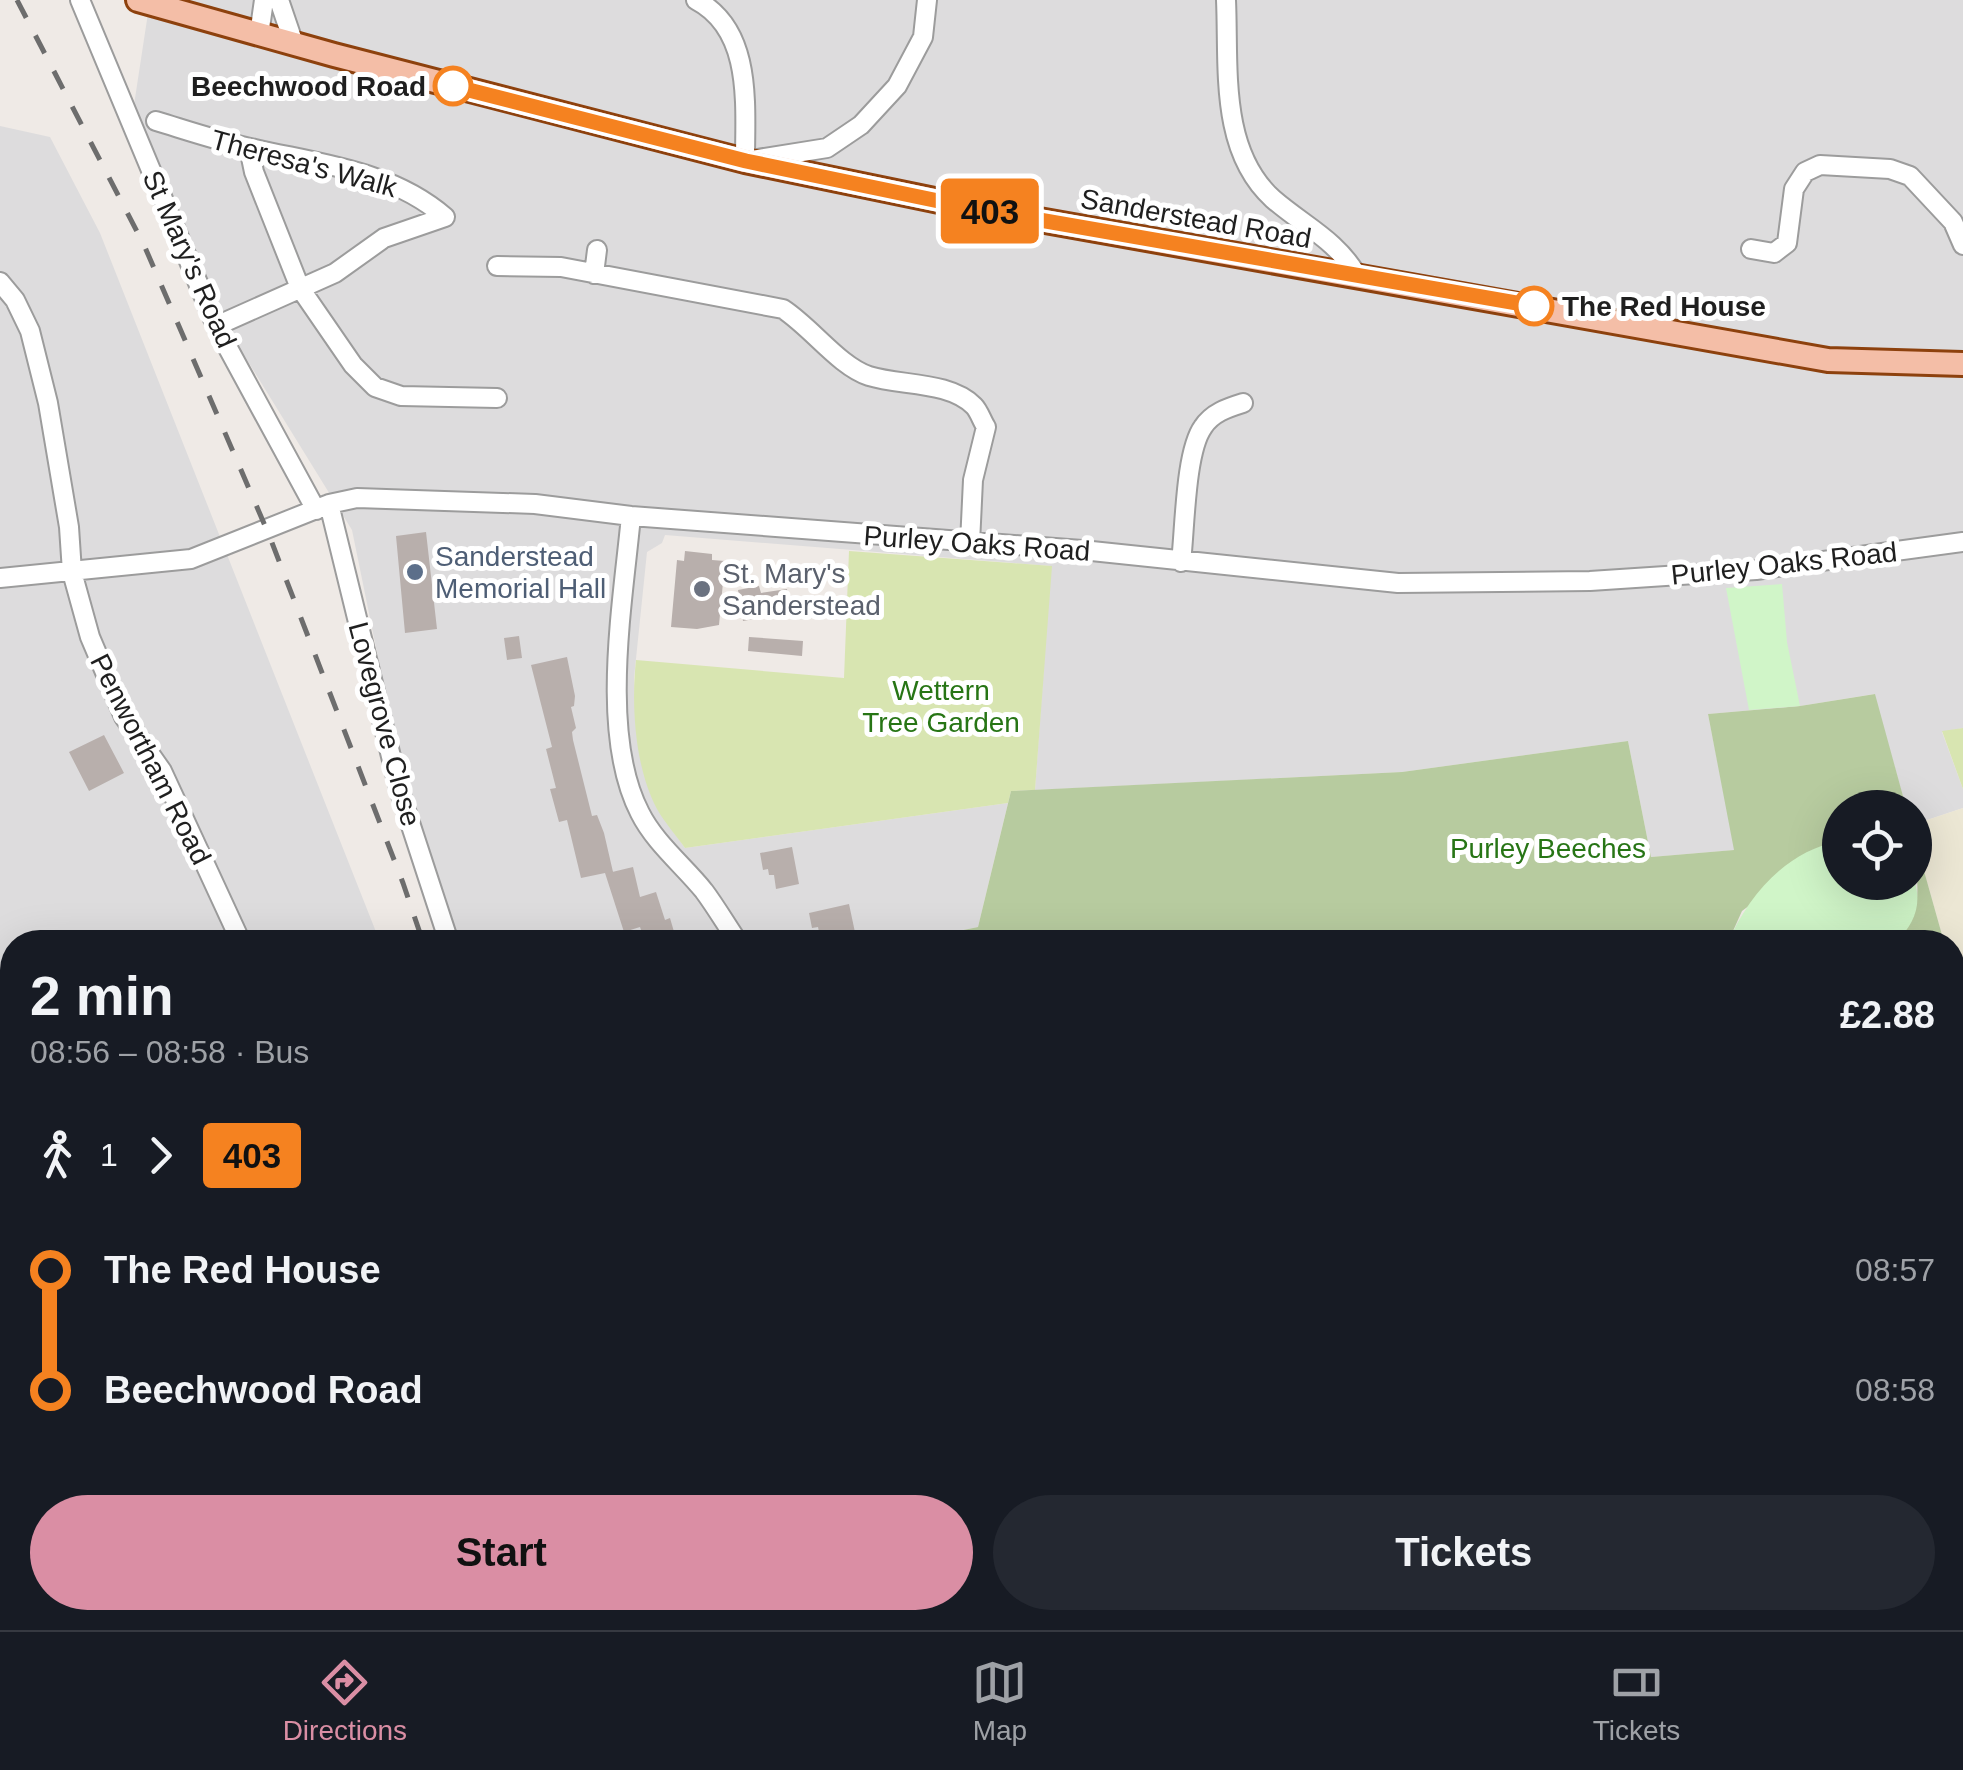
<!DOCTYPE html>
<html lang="en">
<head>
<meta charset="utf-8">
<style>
  :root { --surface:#171b24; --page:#242831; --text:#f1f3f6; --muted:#9ea1a6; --line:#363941; --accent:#da8ea4 }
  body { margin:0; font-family:Arial,sans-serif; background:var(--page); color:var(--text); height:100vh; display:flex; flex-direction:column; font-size:38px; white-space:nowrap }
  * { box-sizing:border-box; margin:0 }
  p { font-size:32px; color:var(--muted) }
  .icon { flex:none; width:55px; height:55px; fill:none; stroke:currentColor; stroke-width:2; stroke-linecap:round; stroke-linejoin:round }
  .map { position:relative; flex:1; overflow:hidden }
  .panel { position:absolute; left:0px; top:930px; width:1965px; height:700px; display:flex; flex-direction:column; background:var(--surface); border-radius:40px 40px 0 0; box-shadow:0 10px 40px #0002 }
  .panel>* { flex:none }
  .badge { padding:0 20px; border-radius:8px; font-size:35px; line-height:65px }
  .tools { position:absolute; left:1822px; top:790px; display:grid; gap:20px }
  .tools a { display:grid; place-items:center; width:110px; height:110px; border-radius:50%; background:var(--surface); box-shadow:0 10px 40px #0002; font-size:50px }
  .map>.badge { position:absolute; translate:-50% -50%; box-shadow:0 0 0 5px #fff }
  .legs { display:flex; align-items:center; gap:15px; height:110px; padding:0 30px; font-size:32px }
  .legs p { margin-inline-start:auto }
  .head { display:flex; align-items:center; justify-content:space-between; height:170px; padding:0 30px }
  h1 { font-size:55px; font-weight:700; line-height:75px }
  .cta { display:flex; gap:20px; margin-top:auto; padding:20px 30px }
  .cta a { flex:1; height:115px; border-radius:60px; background:var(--accent); color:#111; font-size:40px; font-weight:700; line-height:115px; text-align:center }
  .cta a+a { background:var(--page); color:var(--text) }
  ul { padding:0 30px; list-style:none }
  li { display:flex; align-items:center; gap:35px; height:120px; font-size:38px }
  li i { display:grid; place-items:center; width:15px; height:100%; margin:0 12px; background:currentColor }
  li i::after { content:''; width:25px; height:25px; margin:-12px; border:8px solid; border-radius:50%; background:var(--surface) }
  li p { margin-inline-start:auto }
  li:first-child i { background:linear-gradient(#0000 50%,currentColor 0) }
  li:last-child i { background:linear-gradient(currentColor 50%,#0000 0) }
  .tabs { display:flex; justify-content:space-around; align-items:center; height:140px; border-top:2px solid var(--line); background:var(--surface); font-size:28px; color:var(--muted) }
  .tabs a { display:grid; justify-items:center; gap:5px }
  .tabs .on { color:var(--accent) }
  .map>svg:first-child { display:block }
</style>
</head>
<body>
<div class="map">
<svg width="1963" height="1630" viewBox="0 0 1963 1630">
  <rect width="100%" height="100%" fill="#efeae6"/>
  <path fill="#dddcdd" d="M 150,0 L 1963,0 L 1963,728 L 1942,732 L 1963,789 L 1963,808 L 1915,824 L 1915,808 L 1906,807 L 1874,694 L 1800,706 L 1708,714 L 1735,850 L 1651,857 L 1628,741 L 1402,772 L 1035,790 L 1051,566 L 665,535 L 662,543 L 647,552 L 634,678 L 637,728 L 645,773 L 657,808 L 685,848 L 1008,803 L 978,927 L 905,942 L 457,942 L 400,765 L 352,530 L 218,313 L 134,105 Z
    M 0,126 L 50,137 L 100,233 L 380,942 L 12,942 L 12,1618 L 565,1618 L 568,1630 L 0,1630 Z
    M 1963,1230 L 1963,1554 L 1953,1556 L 1952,1232 Z
    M 650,1618 L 1626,1618 L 1578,1630 L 654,1630 Z"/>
  <path fill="#ece7d4" d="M 1963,808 L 1963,1011 L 1953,973 L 1952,942 L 1944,942 L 1915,839 L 1915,824 Z"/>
  <path fill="#d8e5b1" d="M 849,551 L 1052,566 L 1035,790 L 1011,791 L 1008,803 L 685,848 C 676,835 665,823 657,809 C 635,768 631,706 636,660 L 844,678 Z
    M 1963,728 L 1963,789 L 1942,731 Z
    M 1963,1593 L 1963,1630 L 1741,1630 L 1796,1618 L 1952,1618 L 1953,1594 Z"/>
  <path fill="#b7cb9f" d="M 1875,694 L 1906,807 L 1840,808 L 1840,841 L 1834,842 L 1742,911 L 1728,942 L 905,942 L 978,927 L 1011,791 L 1402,772 L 1628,741 L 1651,857 L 1734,850 L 1708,714 L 1800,706 Z
    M 1915,839 L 1944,942 L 1894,942 C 1928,915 1915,879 1915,839 Z
    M 1952,973 L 1963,1011 L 1963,1107 L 1953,1076 L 1955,1051 Z"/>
  <path fill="#d0f5c8" d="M 1782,584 L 1787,642 L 1800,706 L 1749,710 L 1726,588 Z
    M 1840,841 L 1840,882 L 1915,883 C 1922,907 1913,925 1896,942 L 1728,942 C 1749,895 1786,851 1840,841 Z
    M 1952,1036 L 1955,1051 L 1953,1076 L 1963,1107 L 1963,1230 L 1953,1232 Z"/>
  <path fill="#b8afac" d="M 426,532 L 437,629 L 405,633 L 396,536 Z
    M 685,551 L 712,554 L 712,560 L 725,561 L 719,625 L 697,629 L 671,627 L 677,560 L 684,561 Z
    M 759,586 L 761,593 L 787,589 L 791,612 L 743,621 L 738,590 Z
    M 519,636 L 522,658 L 507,660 L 504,638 Z
    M 749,637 L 803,641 L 802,656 L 748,651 Z
    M 567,657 L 575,696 L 574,706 L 571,707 L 576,728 L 572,732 L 573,740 L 592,816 L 597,815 L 604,833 L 613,872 L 608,873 L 633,867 L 640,897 L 656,892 L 665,920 L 670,918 L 677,942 L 645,942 L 640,927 L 624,932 L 605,873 L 581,878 L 567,820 L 559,822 L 550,789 L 556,788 L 546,749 L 552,747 L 531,665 Z
    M 104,735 L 124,773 L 89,791 L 69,752 Z
    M 792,847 L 799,884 L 776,889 L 774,875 L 769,875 L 768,869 L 763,870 L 760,853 Z
    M 849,904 L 856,937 L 821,942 L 818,927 L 812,928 L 809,913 Z"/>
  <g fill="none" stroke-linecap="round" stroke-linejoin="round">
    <defs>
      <path id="minor" d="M 80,0 L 216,326 L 316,510
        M 279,0 L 294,44
        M 696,0 C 753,30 745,105 745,161 L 827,148 L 861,125 L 897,86 L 923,37 L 927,0
        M 1226,0 C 1229,67 1219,150 1273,199 C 1304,226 1337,240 1358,277
        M 259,35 L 264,0
        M 156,121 C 189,131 221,142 255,149 C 321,164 392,171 445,217 L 384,238 L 335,273 L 216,326
        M 249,148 L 254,172 L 300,288 L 353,365 L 375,387 L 401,396 L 497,398
        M 1751,249 L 1774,253 L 1787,243 L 1794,189 L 1805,172 L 1820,165 L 1890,169 L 1910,176 L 1953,222 L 1963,245
        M 497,266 L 561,267 L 783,309 C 812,328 839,366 869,376 C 901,386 949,381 974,406 C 979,411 982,421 986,427 L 973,480 L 970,543
        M 594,274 L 597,250
        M 0,282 L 15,300 L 30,331 L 48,403 L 69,527 L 72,572 L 90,637 L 124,717 L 162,771 L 241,942
        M 329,504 L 399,789 L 449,942
        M 631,516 C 623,602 599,734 640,813 C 655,843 684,866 704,891 C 716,907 727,926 738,942
        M 1181,562 C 1185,529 1185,452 1203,427 C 1212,413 1227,408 1243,403
        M 0,578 L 191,559 L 329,504 L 357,498 L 535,504 L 631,516 L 1082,550 L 1398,583 L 1590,581 L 1756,570 L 1963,542
        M 0,1118 L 12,1169
        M 1952,1397 L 1963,1395
        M 1952,1574 L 1963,1573
        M 114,1618 L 116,1630
        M 428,1618 L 429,1630
        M 764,1618 L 766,1630
        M 892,1618 L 895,1630
        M 1234,1618 L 1237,1630
        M 1362,1618 L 1362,1620
        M 1482,1618 L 1485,1630
        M 1659,1630 L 1713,1618"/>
      <path id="major" d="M 138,0 L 334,55 L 745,161 L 983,210 L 1828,360 L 1963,364"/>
    </defs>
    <use href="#minor" stroke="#9c9c9c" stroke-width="22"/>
    <use href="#major" stroke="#8d410d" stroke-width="28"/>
    <use href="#minor" stroke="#fff" stroke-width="18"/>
    <use href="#major" stroke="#f4bea7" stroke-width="22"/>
    <path stroke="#6d6d6d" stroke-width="5" stroke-dasharray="20 20" stroke-linecap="butt" d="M 17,0 L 144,245 L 269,535 L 403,883 L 423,942
      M 598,1618 L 601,1630"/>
  </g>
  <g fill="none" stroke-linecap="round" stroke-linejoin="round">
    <defs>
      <path id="line-1" d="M 453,86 L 746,161 L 982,210 L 1534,306"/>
    </defs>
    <use href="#line-1" stroke="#fff" stroke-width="22"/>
    <use href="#line-1" stroke="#f58220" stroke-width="15"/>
  </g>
  <g fill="#fff" stroke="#f58220" stroke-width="5">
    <circle cx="453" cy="86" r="18"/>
    <circle cx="1534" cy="306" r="18"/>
  </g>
  <circle fill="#5c6f8a" stroke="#fff" stroke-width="4" cx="415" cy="572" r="10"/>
  <circle fill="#6b7280" stroke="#fff" stroke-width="4" cx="702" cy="589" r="10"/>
  <g text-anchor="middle" stroke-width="10" stroke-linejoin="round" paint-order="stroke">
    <g font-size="28" font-weight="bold" fill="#1f1f1f" stroke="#fff" text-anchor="end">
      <text x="426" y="96">Beechwood Road</text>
      <text x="1562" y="316" text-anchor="start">The Red House</text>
    </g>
    <g font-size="28" fill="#1f1f1f" stroke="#fff">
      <text transform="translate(304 163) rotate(15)" y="10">Theresa's Walk</text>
      <text transform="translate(1196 218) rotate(10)" y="10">Sanderstead Road</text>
      <text transform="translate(190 259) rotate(66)" y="10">St Mary's Road</text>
      <text transform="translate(977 543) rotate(4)" y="10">Purley Oaks Road</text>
      <text transform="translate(1784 563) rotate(-6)" y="10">Purley Oaks Road</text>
      <text transform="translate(385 724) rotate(75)" y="10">Lovegrove Close</text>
      <text transform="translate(151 759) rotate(63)" y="10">Penwortham Road</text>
    </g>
    <g font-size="28" fill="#4e5e75" stroke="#fff" text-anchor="start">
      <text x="435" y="566">Sanderstead<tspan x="435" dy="32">Memorial Hall</tspan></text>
    </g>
    <g font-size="28" fill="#5b616d" stroke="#fff" text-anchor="start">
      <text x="722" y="583">St. Mary's<tspan x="722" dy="32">Sanderstead</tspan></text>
    </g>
    <g font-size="28" fill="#277515" stroke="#fff">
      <text x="941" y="700">Wettern<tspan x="941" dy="32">Tree Garden</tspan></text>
      <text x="1548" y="858">Purley Beeches</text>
    </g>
  </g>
</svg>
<div class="tools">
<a><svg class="icon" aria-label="locate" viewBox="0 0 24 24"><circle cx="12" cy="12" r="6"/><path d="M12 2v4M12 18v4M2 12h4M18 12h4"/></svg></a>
</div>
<b class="badge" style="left:990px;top:211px;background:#f58220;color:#111">403</b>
<section class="panel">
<div class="head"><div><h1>2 min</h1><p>08:56 – 08:58 · Bus</p></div><b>£2.88</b></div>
<div class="legs"><svg class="icon" aria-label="walk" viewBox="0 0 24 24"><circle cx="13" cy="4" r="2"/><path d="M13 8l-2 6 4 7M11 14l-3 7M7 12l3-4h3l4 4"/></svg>1<svg class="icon" aria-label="forward" viewBox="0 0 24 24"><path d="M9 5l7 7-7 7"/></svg><b class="badge" style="background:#f58220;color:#111">403</b></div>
<ul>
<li><i style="color:#f58220"></i><b>The Red House</b><p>08:57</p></li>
<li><i style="color:#f58220"></i><b>Beechwood Road</b><p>08:58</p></li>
</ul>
<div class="cta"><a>Start</a><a>Tickets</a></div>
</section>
</div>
<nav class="tabs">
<a class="on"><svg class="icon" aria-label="directions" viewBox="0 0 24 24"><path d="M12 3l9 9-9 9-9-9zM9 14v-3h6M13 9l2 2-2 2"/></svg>Directions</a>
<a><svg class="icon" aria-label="map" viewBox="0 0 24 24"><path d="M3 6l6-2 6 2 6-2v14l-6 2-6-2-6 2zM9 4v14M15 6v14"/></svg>Map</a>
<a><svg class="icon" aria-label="tickets" viewBox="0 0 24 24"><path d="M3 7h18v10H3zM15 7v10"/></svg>Tickets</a>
</nav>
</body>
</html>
